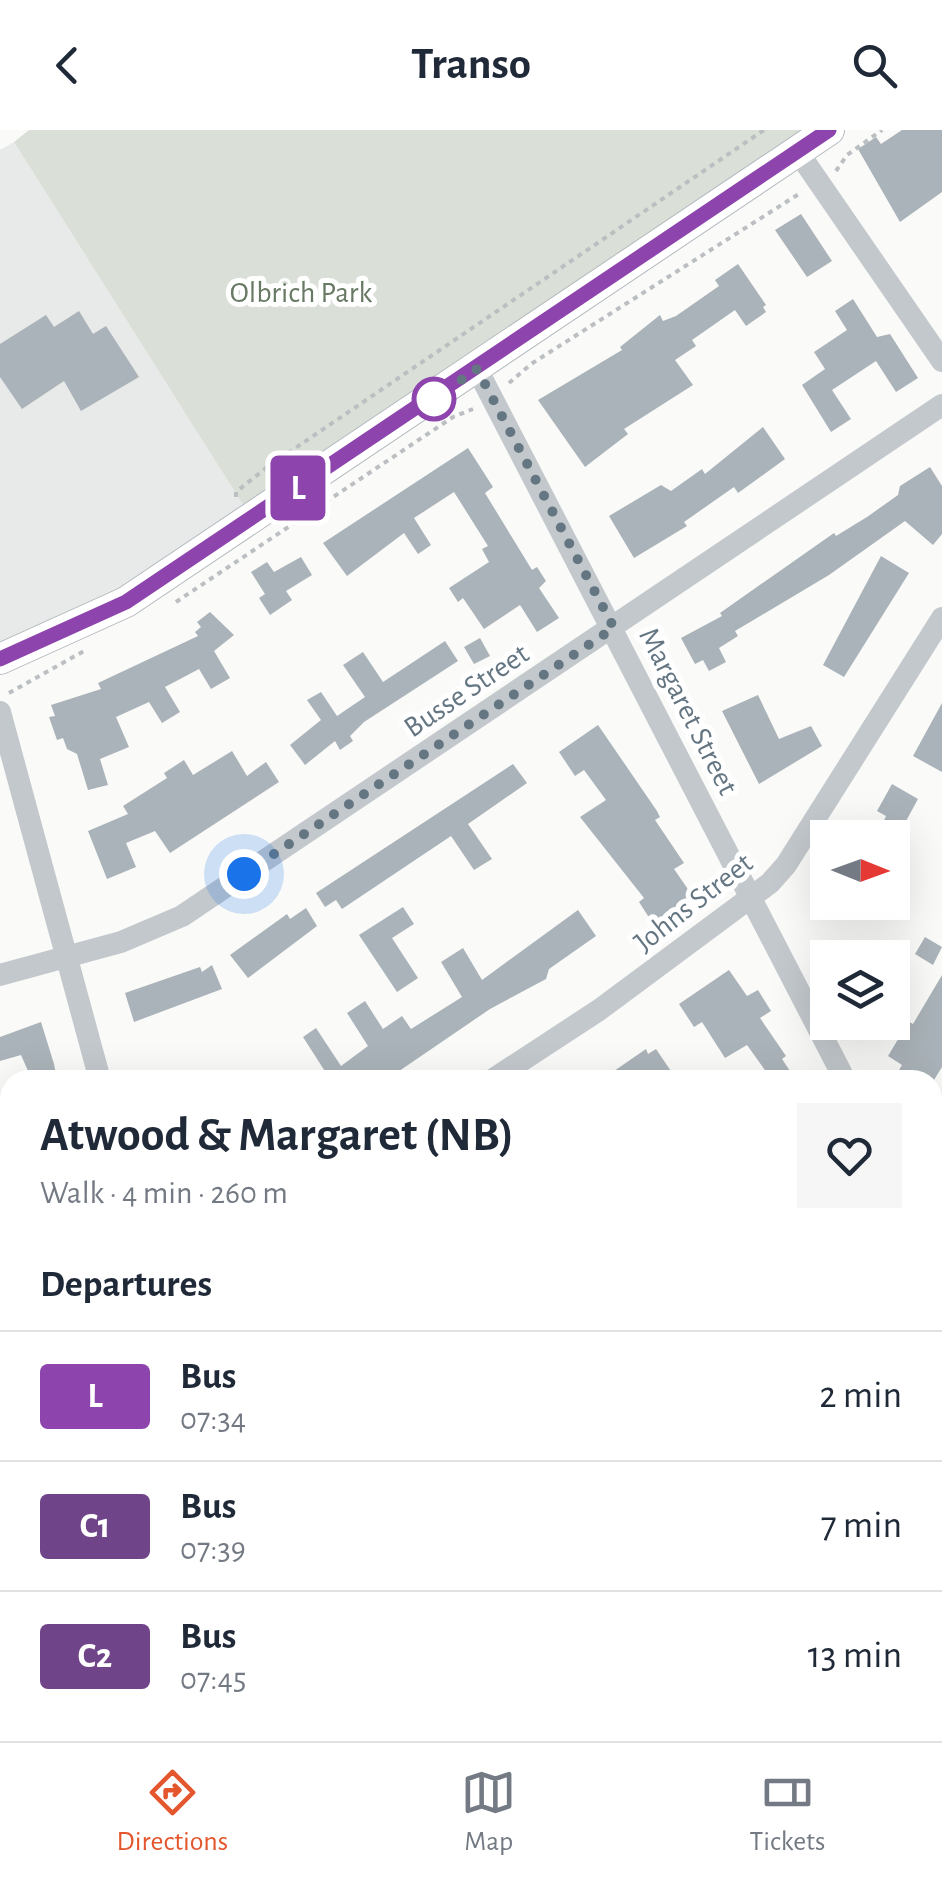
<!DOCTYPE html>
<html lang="en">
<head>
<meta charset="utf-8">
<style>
  :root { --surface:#fff; --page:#f6f6f7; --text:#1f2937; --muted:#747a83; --line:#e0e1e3; --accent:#e4572e }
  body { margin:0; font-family:"Alegreya Sans",sans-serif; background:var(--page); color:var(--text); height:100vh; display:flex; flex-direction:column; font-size:38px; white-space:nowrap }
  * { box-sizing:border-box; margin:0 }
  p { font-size:32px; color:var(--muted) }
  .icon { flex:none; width:55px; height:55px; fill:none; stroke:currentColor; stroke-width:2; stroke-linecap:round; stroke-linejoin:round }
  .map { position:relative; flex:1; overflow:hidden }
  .sheet { position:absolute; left:0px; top:940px; width:942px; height:672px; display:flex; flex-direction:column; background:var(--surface); border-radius:30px 30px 0 0; box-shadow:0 10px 40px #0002 }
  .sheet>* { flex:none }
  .badge { padding:0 20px; border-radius:8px; font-size:35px; line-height:65px }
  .needle { width:65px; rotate:91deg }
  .fabs { position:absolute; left:810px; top:690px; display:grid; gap:20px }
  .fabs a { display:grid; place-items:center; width:100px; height:100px; border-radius:0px; background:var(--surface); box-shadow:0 10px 40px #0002; font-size:50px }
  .you { position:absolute; width:50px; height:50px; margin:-25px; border:8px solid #fff; border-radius:50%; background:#1a73e8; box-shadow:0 0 0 15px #1a73e833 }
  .map>.badge { position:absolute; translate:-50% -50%; box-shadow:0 0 0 5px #fff }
  h2 { padding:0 40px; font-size:38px; line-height:90px }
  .round { display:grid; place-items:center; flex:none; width:105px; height:105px; border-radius:0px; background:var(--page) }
  .summary { display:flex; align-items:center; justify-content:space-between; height:170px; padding:0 40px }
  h1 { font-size:48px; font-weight:600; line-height:75px }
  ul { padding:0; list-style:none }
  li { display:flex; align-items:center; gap:30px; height:130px; padding:0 40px; border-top:2px solid var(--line) }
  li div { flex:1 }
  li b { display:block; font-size:38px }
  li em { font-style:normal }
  li .badge { min-width:110px; font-weight:700; text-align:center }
  header { display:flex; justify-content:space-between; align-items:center; height:130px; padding:0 40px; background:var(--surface); font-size:45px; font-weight:600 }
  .tab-bar { display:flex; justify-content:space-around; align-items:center; height:140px; border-top:2px solid var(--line); background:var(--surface); font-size:28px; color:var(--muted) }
  .tab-bar a { display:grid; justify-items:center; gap:5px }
  .tab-bar .current { color:var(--accent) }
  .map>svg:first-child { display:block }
</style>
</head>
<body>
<header><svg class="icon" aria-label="back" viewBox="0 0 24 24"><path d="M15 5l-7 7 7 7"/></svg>Transo<svg class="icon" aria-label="search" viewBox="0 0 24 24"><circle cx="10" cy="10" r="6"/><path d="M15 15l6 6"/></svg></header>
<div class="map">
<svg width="942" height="1611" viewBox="0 0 942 1611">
  <rect width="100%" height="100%" fill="#fafaf8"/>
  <path fill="#e8e9e9" d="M 14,12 L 252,389 L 0,529 L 0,20 Z"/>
  <path fill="#dadfd7" d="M 29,0 L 829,0 L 252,389 L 14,12 Z"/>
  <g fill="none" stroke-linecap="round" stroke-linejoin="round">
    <path stroke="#bbc7cb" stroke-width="6" d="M 932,1521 L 942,1507
      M 874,1611 L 879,1602"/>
  </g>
  <path fill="#aab3b9" d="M 902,0 L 942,0 L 942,62 L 900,92 L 858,19 L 876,7 L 881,14 Z
    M 801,84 L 832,131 L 807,147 L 775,100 Z
    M 738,134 L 766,175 L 763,177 L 766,182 L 746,196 L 735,180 L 692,210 L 696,216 L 675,230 L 693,255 L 624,299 L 628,304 L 585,337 L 538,270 L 622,220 L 620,217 L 660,185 L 663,191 L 676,186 L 719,156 L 715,150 Z
    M 853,169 L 877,207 L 890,204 L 918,248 L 896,262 L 876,231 L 832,260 L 851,289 L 831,302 L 802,255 L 825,239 L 814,222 L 847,200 L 835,181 Z
    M 79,181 L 93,204 L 106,196 L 139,247 L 81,281 L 64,251 L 22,279 L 0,247 L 0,214 L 46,185 L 54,197 Z
    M 763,297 L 785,329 L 738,363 L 734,357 L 684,392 L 687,396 L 634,428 L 609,386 L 661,355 L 671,361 L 702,339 L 705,344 Z
    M 468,318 L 493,357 L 485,363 L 532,440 L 537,437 L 546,451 L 539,458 L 559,488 L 537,502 L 520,475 L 484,499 L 463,468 L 458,472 L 449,458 L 489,432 L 482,419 L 488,416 L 454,362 L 414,388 L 431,415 L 418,424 L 404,403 L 347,446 L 323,413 Z
    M 930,337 L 942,356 L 942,404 L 933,415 L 905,391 L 829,445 L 735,501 L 738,506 L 719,518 L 726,532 L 709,541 L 703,530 L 695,534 L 681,508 L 722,486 L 720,483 L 834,403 L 836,406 L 867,387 L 898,365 L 900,356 Z
    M 881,426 L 909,443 L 844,547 L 823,535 Z
    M 301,427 L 312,445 L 286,461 L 292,470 L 270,485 L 259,468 L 265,464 L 251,442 L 267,432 L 274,442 Z
    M 210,482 L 234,505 L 214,521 L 230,548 L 211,559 L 199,539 L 165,557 L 180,582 L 162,593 L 149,572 L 116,587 L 129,617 L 100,629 L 108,655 L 88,660 L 77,624 L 67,619 L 63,608 L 57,610 L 49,587 L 55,586 L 51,575 L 101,559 L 98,553 L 198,506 L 195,502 L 201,497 L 197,492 Z
    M 480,508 L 490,526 L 474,534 L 464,517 Z
    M 445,511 L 458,531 L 364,592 L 350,606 L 353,611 L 340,620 L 335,611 L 305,635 L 290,615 L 321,590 L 307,570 L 321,562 L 337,586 L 365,567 L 343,535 L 363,522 L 383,552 Z
    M 758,565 L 779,609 L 811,596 L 822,616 L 759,654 L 722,581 Z
    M 942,573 L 942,642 L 913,626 Z
    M 598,595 L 657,681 L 660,687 L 655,690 L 684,733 L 674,739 L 692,765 L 661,794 L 654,785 L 650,789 L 639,772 L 644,768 L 580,687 L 606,670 L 584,640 L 575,646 L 559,622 Z
    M 232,621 L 247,646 L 266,632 L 279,652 L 170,723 L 155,701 L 126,713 L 136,737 L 107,749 L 88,701 L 128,684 L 123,676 L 167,648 L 164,643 L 184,630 L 193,645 Z
    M 513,634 L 527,653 L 468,694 L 492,729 L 474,740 L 451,706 L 342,779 L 336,770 L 325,777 L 316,763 Z
    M 892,654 L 918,669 L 900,702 L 883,693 L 886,686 L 877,681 Z
    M 403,777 L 414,794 L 392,808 L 418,848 L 397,862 L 359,805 Z
    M 306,778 L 317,796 L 248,848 L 230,825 L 287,784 L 290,789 Z
    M 578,780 L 596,806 L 549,839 L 546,849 L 490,879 L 386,950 L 323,950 L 328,946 L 303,907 L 316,898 L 341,936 L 368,916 L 347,883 L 365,871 L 383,899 L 402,886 L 411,899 L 462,867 L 441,832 L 463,818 L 482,850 Z
    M 925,807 L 942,817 L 933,835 L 915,824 Z
    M 212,835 L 222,859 L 134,892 L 125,863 L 200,837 L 202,842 Z
    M 729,840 L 747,866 L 758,860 L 771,881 L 760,888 L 786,926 L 782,929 L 796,950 L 772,950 L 747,915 L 725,928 L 702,892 L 694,897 L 679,874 Z
    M 942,845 L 942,937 L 934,950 L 893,950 L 902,935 L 888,926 L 900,906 L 892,901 L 892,882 L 913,894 Z
    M 41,892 L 54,934 L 57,950 L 32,950 L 21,925 L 0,931 L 0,907 Z
    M 646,919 L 648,924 L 656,919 L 677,950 L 601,950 Z"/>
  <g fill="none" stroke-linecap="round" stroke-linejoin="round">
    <defs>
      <path id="secondary" d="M 0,529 L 126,472 L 829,0"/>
    </defs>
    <use href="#secondary" stroke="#b3babf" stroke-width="32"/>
    <path stroke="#bbbfc2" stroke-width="4" stroke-dasharray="5 5" stroke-linecap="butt" d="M 836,41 L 847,25 L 882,0
      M 509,253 L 531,234 L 802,62
      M 236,367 L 236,362 L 266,338 L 764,0
      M 176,472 L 453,287 L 473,279
      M 9,563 L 84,521
      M 932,1490 L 942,1475
      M 856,1611 L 862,1602"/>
    <path stroke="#c3c8cc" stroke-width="22" d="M 798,22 L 942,231
      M 477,239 L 845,950
      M 0,582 L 100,950
      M 0,845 L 121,812 L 182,786 L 942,275
      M 492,950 L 599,880 L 770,753 L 786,735 L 942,488
      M 932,1046 L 942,1031
      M 932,1116 L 942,1135
      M 0,1162 L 10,1159
      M 0,1463 L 10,1460
      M 278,1602 L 278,1611
      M 581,1611 L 586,1602"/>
    <use href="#secondary" stroke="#fff" stroke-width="30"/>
    <defs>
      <path id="rail" d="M 932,1397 L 942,1382
        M 932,1433 L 942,1418
        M 800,1611 L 805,1602
        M 820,1611 L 826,1602"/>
    </defs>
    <use href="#rail" stroke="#a2aab0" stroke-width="10"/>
    <use href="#rail" stroke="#fff" stroke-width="6" stroke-dasharray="19" stroke-linecap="butt"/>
  </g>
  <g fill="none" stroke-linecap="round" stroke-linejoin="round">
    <defs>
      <path id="line" d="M 0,529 L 126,472 L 829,0"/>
    </defs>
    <use href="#line" stroke="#fff" stroke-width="22"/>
    <use href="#line" stroke="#8e44ad" stroke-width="15"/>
    <path stroke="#657683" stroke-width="10" stroke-dasharray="0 18" d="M 244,744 L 614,498 L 477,239 L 428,273 L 434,269"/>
  </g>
  <circle fill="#fff" stroke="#8e44ad" stroke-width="5" cx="434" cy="269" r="20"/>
  <g text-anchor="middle" stroke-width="10" stroke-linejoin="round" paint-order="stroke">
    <g font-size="30" fill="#687a64" stroke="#fff">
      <text x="301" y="172">Olbrich Park</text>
    </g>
    <g font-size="30" fill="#657683" stroke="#fff">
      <text transform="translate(466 560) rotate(-34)" y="10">Busse Street</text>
      <text transform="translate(689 581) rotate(63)" y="10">Margaret Street</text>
      <text transform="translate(693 772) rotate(-38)" y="10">Johns Street</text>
    </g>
  </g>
</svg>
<div class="fabs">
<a><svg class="needle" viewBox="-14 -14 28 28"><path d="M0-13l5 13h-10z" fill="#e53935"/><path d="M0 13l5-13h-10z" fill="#747a83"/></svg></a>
<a><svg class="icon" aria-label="layers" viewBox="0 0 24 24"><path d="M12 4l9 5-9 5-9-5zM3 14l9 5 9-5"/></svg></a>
</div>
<div class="you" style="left:244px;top:744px"></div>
<b class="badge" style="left:298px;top:358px;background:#8e44ad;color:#fff">L</b>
<section class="sheet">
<div class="summary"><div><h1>Atwood &amp; Margaret (NB)</h1><p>Walk · 4 min · 260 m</p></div><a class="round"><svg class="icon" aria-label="heart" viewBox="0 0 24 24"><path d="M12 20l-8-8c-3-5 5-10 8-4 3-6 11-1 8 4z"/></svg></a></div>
<h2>Departures</h2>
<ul>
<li><span class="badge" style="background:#8e44ad;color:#fff">L</span><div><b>Bus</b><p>07:34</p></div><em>2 min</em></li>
<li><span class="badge" style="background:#704489;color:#fff">C1</span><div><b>Bus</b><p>07:39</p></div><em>7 min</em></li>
<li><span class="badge" style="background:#704489;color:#fff">C2</span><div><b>Bus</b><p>07:45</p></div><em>13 min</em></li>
</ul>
</section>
</div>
<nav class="tab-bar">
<a class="current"><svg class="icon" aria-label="directions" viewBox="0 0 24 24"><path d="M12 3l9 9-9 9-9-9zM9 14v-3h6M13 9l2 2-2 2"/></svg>Directions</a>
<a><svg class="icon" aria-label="map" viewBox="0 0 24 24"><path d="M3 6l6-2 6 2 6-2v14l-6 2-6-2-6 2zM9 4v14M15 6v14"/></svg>Map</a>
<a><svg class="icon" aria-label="tickets" viewBox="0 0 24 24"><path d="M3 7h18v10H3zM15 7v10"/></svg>Tickets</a>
</nav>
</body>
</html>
